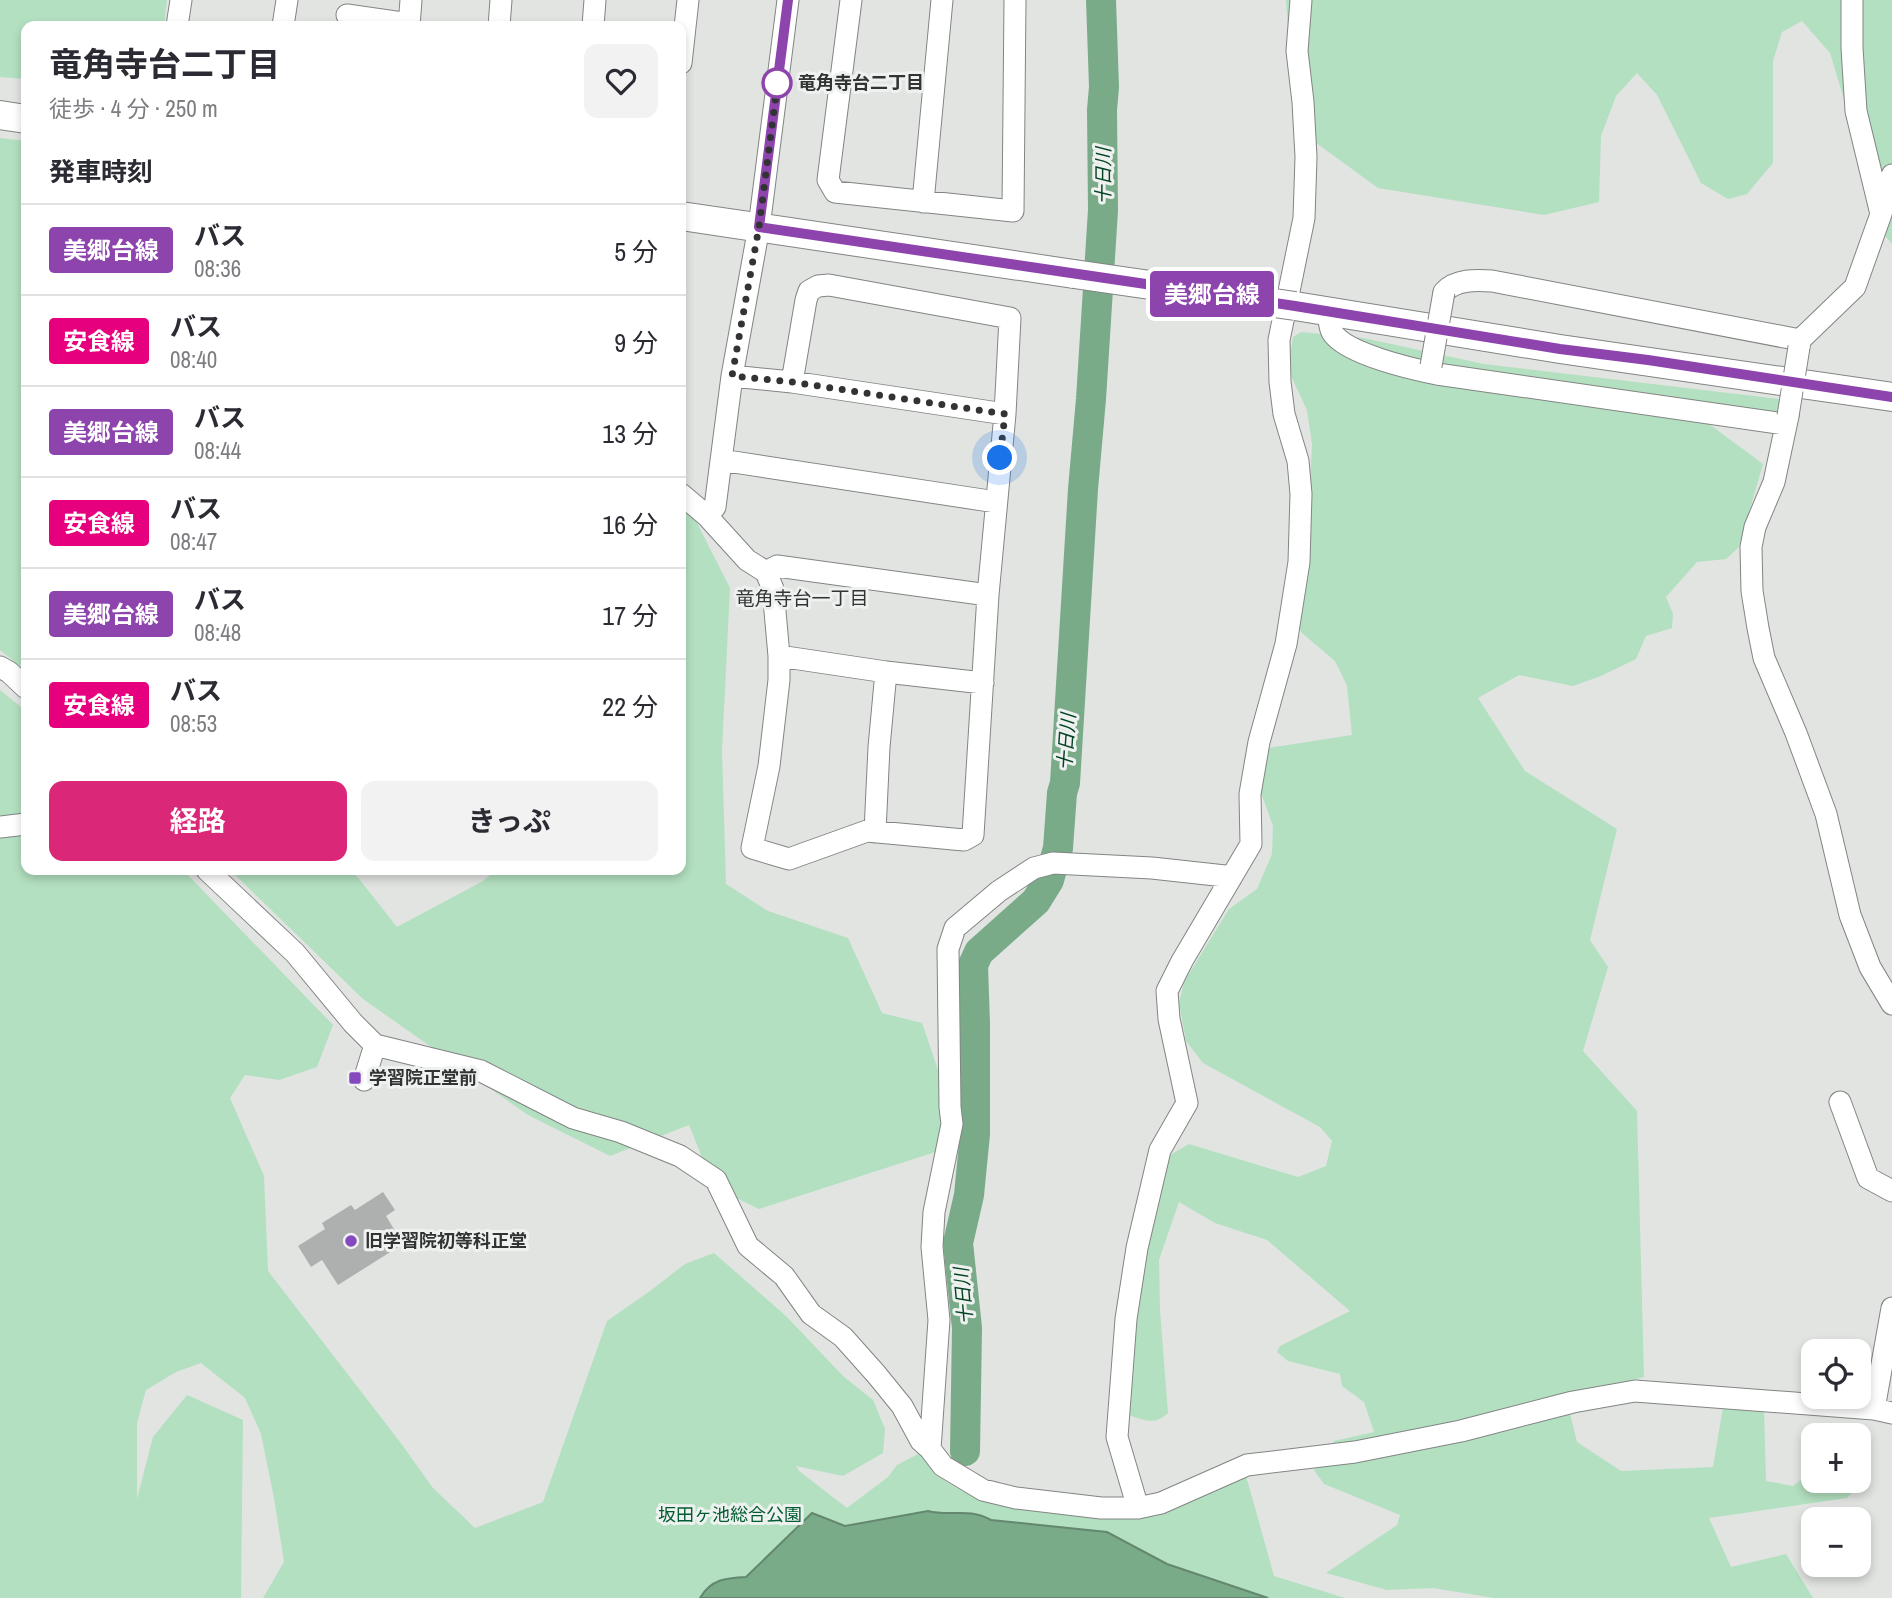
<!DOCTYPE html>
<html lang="ja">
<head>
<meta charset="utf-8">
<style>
  :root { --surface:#fff; --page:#f2f2f3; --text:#2b2b33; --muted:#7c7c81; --line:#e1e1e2; --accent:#db2777 }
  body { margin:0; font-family:"Archivo Narrow","Noto Sans JP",sans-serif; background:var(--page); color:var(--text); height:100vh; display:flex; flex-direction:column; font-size:26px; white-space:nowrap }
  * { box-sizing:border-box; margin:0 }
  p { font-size:23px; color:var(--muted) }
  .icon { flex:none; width:38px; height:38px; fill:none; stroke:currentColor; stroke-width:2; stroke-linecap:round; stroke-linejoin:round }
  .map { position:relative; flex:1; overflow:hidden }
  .sheet { position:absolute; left:21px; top:21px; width:665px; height:854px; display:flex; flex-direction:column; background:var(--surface); border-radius:14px; box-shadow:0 4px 10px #0003 }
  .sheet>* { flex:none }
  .badge { padding:0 14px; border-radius:5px; font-size:24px; line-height:46px }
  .controls { position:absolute; left:1801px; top:1339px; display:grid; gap:14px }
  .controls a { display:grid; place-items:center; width:70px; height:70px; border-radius:14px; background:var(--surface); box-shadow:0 4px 10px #0003; font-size:35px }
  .you { position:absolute; width:35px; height:35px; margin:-18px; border:5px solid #fff; border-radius:50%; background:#1a73e8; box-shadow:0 0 0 10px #1a73e833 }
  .map>.badge { position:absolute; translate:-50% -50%; box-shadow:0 0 0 4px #fff }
  h2 { padding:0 28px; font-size:26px; line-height:63px }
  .round { display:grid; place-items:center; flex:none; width:74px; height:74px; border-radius:14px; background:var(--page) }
  .overview { display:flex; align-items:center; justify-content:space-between; height:119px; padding:0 28px }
  h1 { font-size:33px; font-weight:700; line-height:52px }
  .action { display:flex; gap:14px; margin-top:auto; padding:14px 28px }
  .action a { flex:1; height:80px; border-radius:14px; background:var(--accent); color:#fff; font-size:28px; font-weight:700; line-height:80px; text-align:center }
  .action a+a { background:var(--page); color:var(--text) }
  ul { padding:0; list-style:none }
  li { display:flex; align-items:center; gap:21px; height:91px; padding:0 28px; border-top:2px solid var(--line) }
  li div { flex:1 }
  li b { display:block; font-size:26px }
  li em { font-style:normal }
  li .badge { min-width:77px; font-weight:700; text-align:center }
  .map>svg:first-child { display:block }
</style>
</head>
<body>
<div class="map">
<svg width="1892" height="1598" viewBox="0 0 1892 1598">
  <rect width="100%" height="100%" fill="#e1e4e1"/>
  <path fill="#b3e0c0" d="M 0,0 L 167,0 L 164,26 L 26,26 L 26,79 L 0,77 Z
    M 1286,0 L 1892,0 L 1892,244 L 1886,237 L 1830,53 L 1802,21 L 1782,32 L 1773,61 L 1773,163 L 1747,194 L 1728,199 L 1701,183 L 1657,95 L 1637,73 L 1616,96 L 1601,136 L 1599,202 L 1544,215 L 1378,188 L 1304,134 L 1291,71 Z
    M 0,138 L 26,141 L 26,671 L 0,650 Z
    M 1301,332 L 1363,338 L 1484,364 L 1779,399 L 1779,413 L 1705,421 L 1763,464 L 1739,547 L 1726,559 L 1697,562 L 1666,597 L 1673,614 L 1672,628 L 1646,636 L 1636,659 L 1601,676 L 1573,686 L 1519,675 L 1478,698 L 1525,771 L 1617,829 L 1590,940 L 1608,967 L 1583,1051 L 1637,1111 L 1644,1377 L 1566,1397 L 1577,1442 L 1621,1471 L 1713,1467 L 1723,1407 L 1764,1410 L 1766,1481 L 1793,1486 L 1813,1470 L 1813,1480 L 1858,1480 L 1859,1466 C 1863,1483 1859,1486 1847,1498 L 1709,1518 L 1731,1567 L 1786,1554 L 1813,1598 L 1494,1598 L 1433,1588 L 1387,1590 L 1326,1573 L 1397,1525 L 1400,1515 L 1324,1484 L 1314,1470 L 1334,1441 L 1374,1432 L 1364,1402 L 1342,1386 L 1340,1374 L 1288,1361 L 1277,1352 L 1280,1346 L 1350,1311 L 1267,1240 L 1215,1223 L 1179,1202 L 1159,1260 L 1160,1310 L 1168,1413 C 1154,1426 1145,1420 1128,1415 L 1133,1322 L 1165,1158 L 1189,1144 L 1298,1177 L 1326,1166 L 1332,1141 L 1320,1127 L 1203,1063 L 1186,1041 L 1179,1003 L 1184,982 L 1229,909 L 1257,889 L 1272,854 L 1273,826 L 1260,790 L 1268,748 L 1352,735 L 1347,686 L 1341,673 L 1335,661 L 1302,633 L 1297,624 L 1307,546 L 1312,444 L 1307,410 L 1292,378 L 1289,363 L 1293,337 Z
    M 681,506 L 693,515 L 730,588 L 722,750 L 726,884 L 768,911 L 848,938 L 882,1013 L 922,1023 L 963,1143 L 759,1209 L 714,1187 L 689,1125 L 610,1156 L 528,1115 L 363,999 L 230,870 L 352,870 L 397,927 L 483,881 L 496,870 L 681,870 Z
    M 0,690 L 26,711 L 26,870 L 183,870 L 333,1025 L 317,1067 L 279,1080 L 245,1075 L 230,1098 L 264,1176 L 268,1271 L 400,1442 L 433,1488 L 475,1528 L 543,1502 L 607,1321 L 650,1291 L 685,1264 L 714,1253 L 786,1316 L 843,1376 L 873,1400 L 885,1429 L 883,1453 L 843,1476 L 796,1466 L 799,1471 L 847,1508 L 888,1477 L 897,1465 L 920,1453 L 937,1476 L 960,1490 L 980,1499 L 1080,1513 L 1245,1472 L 1274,1576 L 1345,1598 L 263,1598 L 284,1562 L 274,1498 L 261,1434 L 245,1398 L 201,1363 L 176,1372 L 146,1390 L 137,1423 L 137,1499 L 153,1437 L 187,1395 L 243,1420 L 241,1598 L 0,1598 Z"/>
  <path fill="#79ab89" stroke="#64876f" stroke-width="2" d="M 928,1511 C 952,1517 967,1507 991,1520 L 1107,1532 L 1167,1564 L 1268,1598 L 700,1598 C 711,1579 726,1578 746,1577 L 812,1513 L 845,1526 Z"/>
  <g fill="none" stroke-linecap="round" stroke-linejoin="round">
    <path stroke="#79ab89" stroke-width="30" d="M 965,1451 L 967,1328 L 958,1243 L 969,1195 L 975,1134 L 975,1024 L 973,965 L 979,952 L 1036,901 L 1049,880 L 1058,848 L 1062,793 L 1065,783 L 1083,489 L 1091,399 L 1103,210 L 1102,110 L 1104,87 L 1101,0"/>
  </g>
  <path fill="#adb0ae" d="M 383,1192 L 395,1210 L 386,1216 L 403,1244 L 338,1285 L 322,1260 L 311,1267 L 298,1246 L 325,1229 L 322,1223 L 351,1205 L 355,1210 Z"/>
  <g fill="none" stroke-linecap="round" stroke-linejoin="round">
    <defs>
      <path id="minor" d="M 851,0 L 828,180 L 835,192 L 1013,211 L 1015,0
        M 1852,0 L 1852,48 L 1856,111 L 1881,214
        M 347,15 L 409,24
        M 177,26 L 181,0
        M 283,26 L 287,0
        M 409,26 L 411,0
        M 499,26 L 501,0
        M 593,26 L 595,0
        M 681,63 L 688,0
        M 923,202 L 942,0
        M 1444,292 C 1456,279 1476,280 1492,281 L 1800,340
        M 1328,311 C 1329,318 1329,327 1332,332 C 1345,354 1413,369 1437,374 L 1785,424
        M 1799,347 L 1800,340 L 1855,287 L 1881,214 L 1892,175
        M 732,376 L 792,382 L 1005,414
        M 1788,416 L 1774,482 L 1755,527 L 1751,547 L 1752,591 L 1758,628 L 1764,658 L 1796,733 L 1826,814 L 1850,915 L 1870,967 L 1892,1004
        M 721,460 L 996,502
        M 681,494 L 707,516 L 747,560 L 766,572 L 773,589 L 779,656 L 779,680 L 769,766 L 752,848 L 789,859 L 867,831 L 964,840 L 973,835 L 988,595 L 1005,414 L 1010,318 L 829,285 L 818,286 L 809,291 L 806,300 L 792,382
        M 707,516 L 715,507 L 732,376 L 759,227 L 788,0
        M 766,572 L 777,566 L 988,595
        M 779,656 L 886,672 L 983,683
        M 0,667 L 9,672 L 26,688
        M 0,827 L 26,824
        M 875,832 L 879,747 L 886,672
        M 207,870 L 295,953 L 353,1023 L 375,1045 L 481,1071 L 573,1118 L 621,1132 L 680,1156 L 716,1180 L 748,1246 L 784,1276 L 811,1314 L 843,1337 L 876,1374 L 902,1406 L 921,1441 L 930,1449 L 943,1466 L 983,1490 L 1016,1498 L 1101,1508 L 1138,1508 L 1161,1503 L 1247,1465 L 1355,1452 L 1461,1431 L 1573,1402 L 1635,1391 L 1874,1409 L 1892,1413
        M 364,1080 L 375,1045
        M 1840,1102 L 1868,1178 L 1892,1191
        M 1874,1409 L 1892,1308
        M 930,1449 L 939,1320 L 932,1247 L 934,1212 L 952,1124 L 950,1107 L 948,949 L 955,928 L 999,891 L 1034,868 L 1053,863 L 1152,868 L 1225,876 L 1231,878
        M 1138,1508 L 1117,1437 L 1126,1319 L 1137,1248 L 1160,1150 L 1187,1103 L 1169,1019 L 1167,991 L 1182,961 L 1251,844 L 1250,794 L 1259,742 L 1286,644 L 1299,562 L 1301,494 L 1298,461 L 1284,414 L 1280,382 L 1279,340 L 1304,218 L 1306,157 L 1303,102 L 1297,51 L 1301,0"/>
      <path id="major" d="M 0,115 L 26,119
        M 681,216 L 1074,274
        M 1295,306 L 1560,349 L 1892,397"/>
    </defs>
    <use href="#minor" stroke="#828583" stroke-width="23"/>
    <use href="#major" stroke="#828583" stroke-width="30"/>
    <use href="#minor" stroke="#fff" stroke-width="21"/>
    <use href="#major" stroke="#fff" stroke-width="28"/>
    <defs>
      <path id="minor-bridge" d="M 1431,366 L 1444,292
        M 1788,416 L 1799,347"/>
      <path id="major-bridge" d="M 1074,274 L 1295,306"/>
    </defs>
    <use href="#minor-bridge" stroke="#828583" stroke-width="23" stroke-linecap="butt"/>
    <use href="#major-bridge" stroke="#828583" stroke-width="30" stroke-linecap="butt"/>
    <use href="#minor-bridge" stroke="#fff" stroke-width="21"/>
    <use href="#major-bridge" stroke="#fff" stroke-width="28"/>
  </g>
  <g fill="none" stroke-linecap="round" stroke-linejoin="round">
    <defs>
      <path id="line" d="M 788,0 L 759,227 L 1295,306 L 1560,349 L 1648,360 L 1892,397"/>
    </defs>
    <use href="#line" stroke="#fff" stroke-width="16"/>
    <use href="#line" stroke="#8e44ad" stroke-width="10"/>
    <path stroke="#323433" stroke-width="7" stroke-dasharray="0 12.6" d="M 777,83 L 778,79 L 759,227 L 732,376 L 792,382 L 1005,414 L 1000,458"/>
  </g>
  <circle fill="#fff" stroke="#8e44ad" stroke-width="3.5" cx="777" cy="83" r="14"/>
  <g fill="#8549bf" stroke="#eef1ef" stroke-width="2.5">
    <rect x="348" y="1071" width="14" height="14" rx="3.5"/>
    <circle cx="351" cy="1241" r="7"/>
  </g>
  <g text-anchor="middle" stroke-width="6" stroke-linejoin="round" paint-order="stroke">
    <g font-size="18" font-weight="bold" fill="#323433" stroke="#eef1ef" text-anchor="start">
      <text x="798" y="89">竜角寺台二丁目</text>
    </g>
    <g font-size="18" font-weight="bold" fill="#323433" stroke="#eef1ef" text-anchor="start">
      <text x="369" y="1084">学習院正堂前</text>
      <text x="365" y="1247">旧学習院初等科正堂</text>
    </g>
    <g font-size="18" fill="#025c31" stroke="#eef1ef">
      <text x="730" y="1521">坂田ヶ池総合公園</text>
    </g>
    <g font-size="19" font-style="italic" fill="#034423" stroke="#eef1ef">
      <text transform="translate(1103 176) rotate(-90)" y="7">十日川</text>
      <text transform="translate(1066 742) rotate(-86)" y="7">十日川</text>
      <text transform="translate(963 1296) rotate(-95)" y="7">十日川</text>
    </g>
    <g font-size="19" fill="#323433" stroke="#eef1ef">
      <text x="802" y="605">竜角寺台一丁目</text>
    </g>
  </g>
</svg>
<div class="controls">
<a><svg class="icon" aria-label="locate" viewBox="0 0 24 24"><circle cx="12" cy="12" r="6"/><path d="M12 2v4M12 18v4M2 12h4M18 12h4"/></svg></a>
<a>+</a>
<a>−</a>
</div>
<div class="you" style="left:1000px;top:458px"></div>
<b class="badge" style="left:1212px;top:294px;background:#8e44ad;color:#fff">美郷台線</b>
<section class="sheet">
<div class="overview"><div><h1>竜角寺台二丁目</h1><p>徒歩 · 4 分 · 250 m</p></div><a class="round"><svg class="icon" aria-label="heart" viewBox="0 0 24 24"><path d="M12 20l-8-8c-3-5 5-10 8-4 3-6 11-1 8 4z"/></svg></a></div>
<h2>発車時刻</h2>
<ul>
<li><span class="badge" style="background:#8e44ad;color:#fff">美郷台線</span><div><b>バス</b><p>08:36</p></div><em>5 分</em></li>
<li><span class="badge" style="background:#e6007e;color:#fff">安食線</span><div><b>バス</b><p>08:40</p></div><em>9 分</em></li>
<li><span class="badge" style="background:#8e44ad;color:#fff">美郷台線</span><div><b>バス</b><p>08:44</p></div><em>13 分</em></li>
<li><span class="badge" style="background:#e6007e;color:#fff">安食線</span><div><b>バス</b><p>08:47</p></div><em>16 分</em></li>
<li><span class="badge" style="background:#8e44ad;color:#fff">美郷台線</span><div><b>バス</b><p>08:48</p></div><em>17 分</em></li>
<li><span class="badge" style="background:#e6007e;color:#fff">安食線</span><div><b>バス</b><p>08:53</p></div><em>22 分</em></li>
</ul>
<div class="action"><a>経路</a><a>きっぷ</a></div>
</section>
</div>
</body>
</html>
